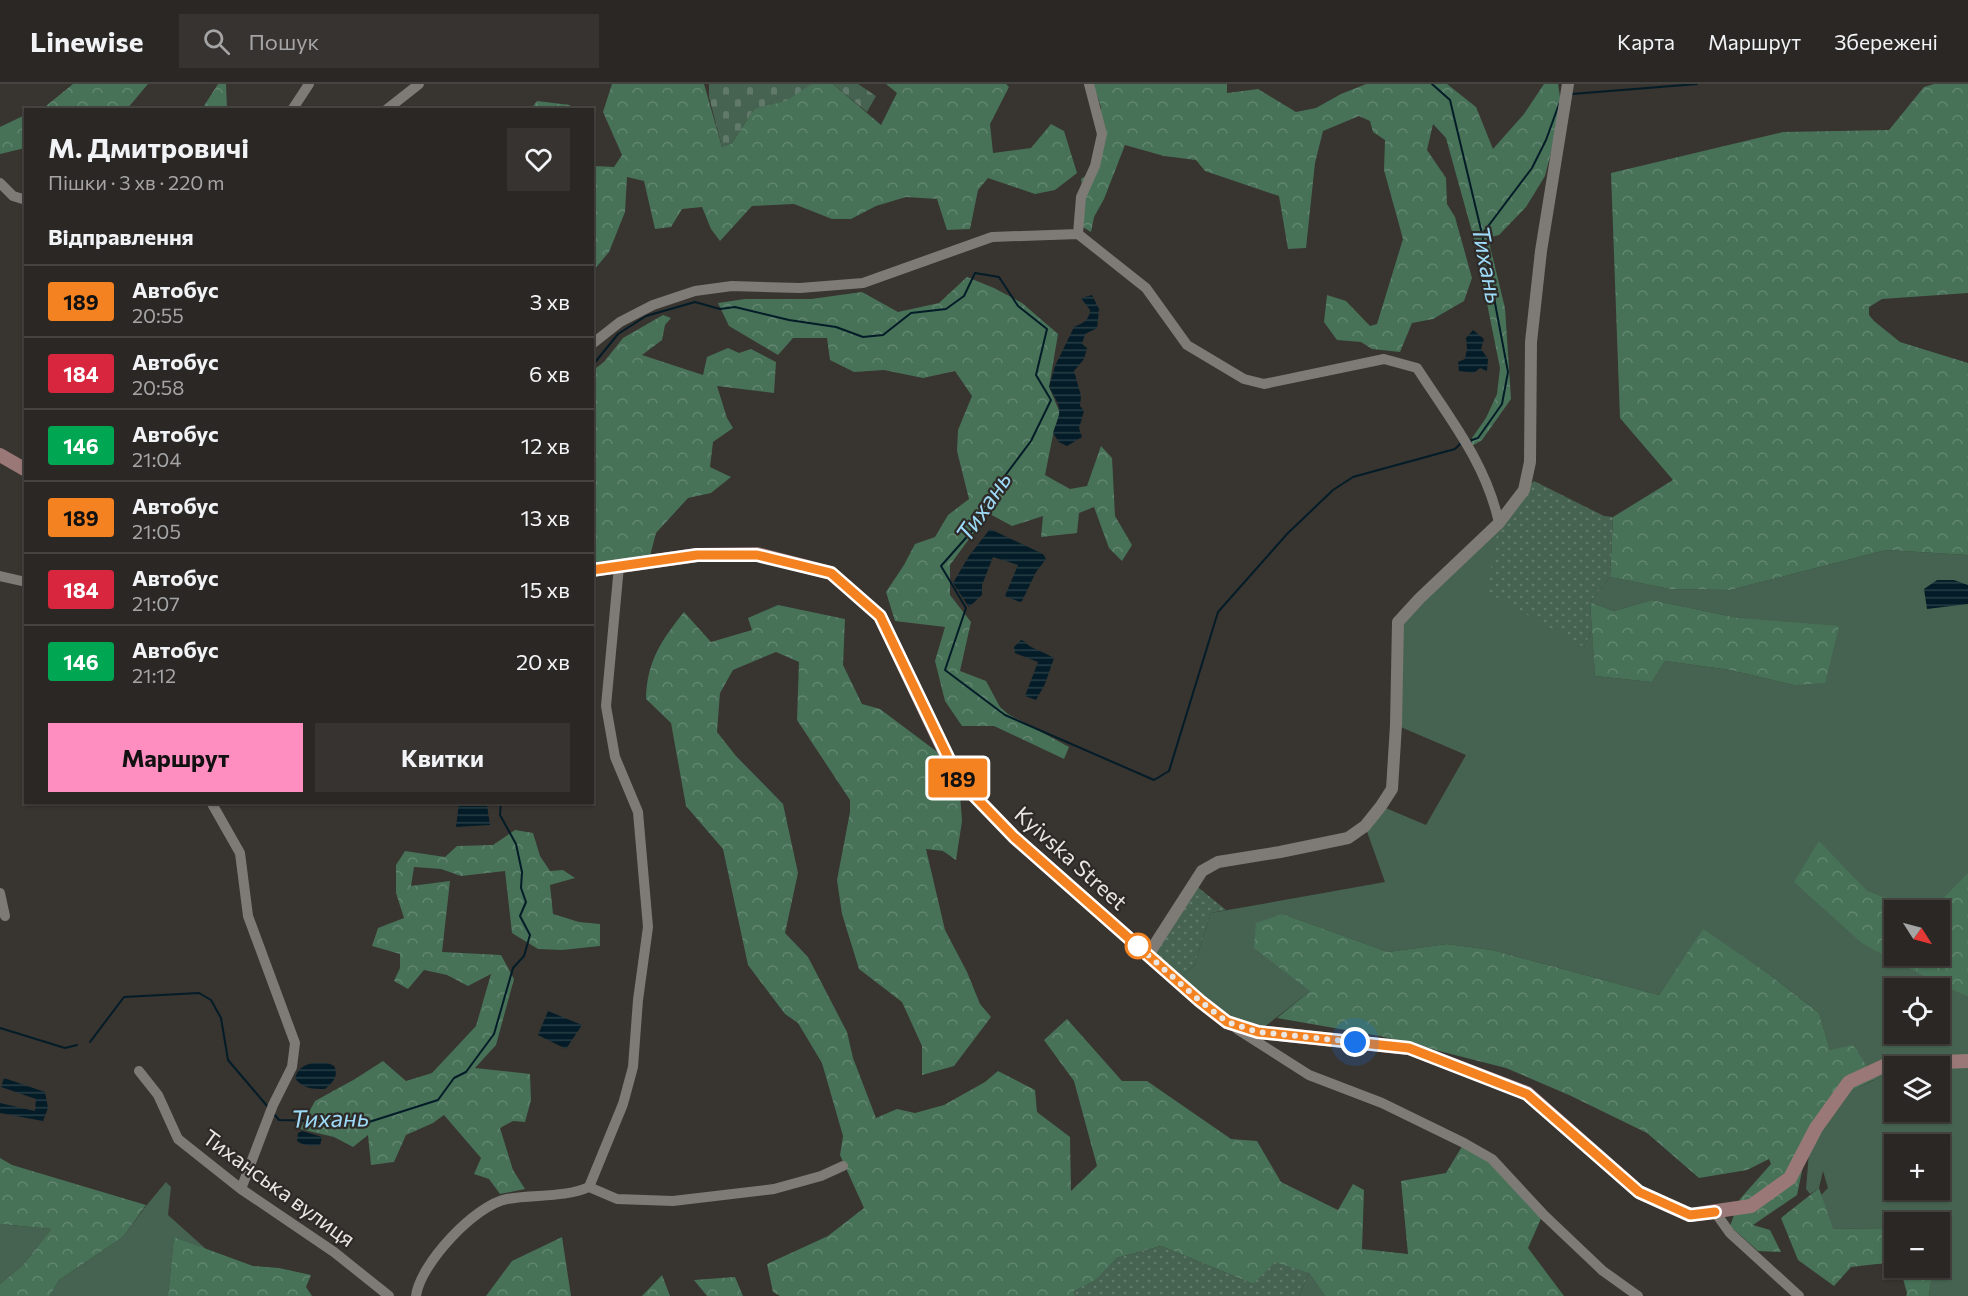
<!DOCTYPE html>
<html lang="uk">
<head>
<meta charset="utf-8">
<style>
  :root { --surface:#2a2724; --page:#363331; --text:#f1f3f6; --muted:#a5a5a6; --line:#464441; --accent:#fd8ebf }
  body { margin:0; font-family:Commissioner,sans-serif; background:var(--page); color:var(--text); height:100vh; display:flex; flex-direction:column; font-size:22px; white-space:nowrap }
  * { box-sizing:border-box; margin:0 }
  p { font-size:20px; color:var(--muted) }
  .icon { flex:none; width:33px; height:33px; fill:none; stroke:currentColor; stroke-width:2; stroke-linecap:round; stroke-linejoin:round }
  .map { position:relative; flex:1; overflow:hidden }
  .drawer { position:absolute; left:24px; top:24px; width:570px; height:696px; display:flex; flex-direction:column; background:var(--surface); border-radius:0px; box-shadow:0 2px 4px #0004,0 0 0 2px var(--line) }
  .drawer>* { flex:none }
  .badge { padding:0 12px; border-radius:4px; font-size:21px; line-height:39px }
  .needle { width:39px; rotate:126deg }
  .tools { position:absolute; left:1884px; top:816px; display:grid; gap:12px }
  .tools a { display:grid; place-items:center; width:66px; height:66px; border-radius:0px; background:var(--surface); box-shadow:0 2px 4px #0004,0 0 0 2px var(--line); font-size:30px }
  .you { position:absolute; width:30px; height:30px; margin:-15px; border:4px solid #fff; border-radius:50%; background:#1a73e8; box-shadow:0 0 0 9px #1a73e833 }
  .map>.badge { position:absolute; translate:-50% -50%; box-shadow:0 0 0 3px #fff }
  h2 { padding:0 24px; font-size:22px; line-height:54px }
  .round { display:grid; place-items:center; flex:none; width:63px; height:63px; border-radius:0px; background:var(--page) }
  .headline { display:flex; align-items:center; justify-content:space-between; height:102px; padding:0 24px }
  h1 { font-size:28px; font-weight:700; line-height:45px }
  .cta { display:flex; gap:12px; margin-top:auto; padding:12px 24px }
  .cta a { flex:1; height:69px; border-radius:0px; background:var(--accent); color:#111; font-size:24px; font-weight:700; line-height:69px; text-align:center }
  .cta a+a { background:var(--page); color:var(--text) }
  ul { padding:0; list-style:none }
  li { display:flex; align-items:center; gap:18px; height:72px; padding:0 24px; border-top:2px solid var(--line) }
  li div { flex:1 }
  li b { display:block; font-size:22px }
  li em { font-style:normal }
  li .badge { min-width:66px; font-weight:700; text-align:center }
  header { display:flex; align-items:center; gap:36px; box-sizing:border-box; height:84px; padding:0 30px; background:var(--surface); border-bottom:2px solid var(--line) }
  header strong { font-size:28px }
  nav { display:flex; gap:33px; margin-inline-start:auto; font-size:21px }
  .search { width:420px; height:54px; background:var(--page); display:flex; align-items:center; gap:15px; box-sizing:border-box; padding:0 21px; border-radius:0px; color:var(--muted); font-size:22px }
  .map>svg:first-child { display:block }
</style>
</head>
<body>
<header>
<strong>Linewise</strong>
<div class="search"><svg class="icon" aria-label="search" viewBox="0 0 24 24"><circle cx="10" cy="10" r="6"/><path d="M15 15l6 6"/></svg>Пошук</div>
<nav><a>Карта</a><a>Маршрут</a><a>Збережені</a></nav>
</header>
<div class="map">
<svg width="1968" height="1212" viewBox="0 0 1968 1212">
  <defs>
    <pattern id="forest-crowns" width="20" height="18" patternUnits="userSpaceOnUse" patternTransform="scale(1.5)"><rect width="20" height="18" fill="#477258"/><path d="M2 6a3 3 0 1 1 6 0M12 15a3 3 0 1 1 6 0" fill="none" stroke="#628670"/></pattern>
    <pattern id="cemetery-stones" width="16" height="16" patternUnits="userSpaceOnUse" patternTransform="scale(1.5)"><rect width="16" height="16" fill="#466351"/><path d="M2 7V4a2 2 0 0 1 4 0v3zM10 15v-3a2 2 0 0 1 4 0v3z" fill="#61796a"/></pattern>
    <pattern id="garden-dots" width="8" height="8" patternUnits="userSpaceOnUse" patternTransform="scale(1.5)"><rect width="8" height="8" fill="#466351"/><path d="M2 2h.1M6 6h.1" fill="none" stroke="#61796a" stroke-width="1.8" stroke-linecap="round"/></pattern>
    <pattern id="water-rules" width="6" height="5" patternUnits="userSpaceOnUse" patternTransform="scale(1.5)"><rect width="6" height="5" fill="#031c27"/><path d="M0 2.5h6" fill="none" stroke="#283d46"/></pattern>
  </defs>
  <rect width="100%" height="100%" fill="#383430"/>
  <path fill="#466351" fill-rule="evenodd" d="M 1499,439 L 1584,563 L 1592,545 L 1595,592 L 1652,598 L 1665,577 L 1730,586 L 1794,601 L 1738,534 L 1652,516 L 1614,527 L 1590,518 L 1610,493 L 1670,505 L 1730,506 L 1886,466 L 1968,471 L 1968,1212 L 1929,1212 L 1933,1184 L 1940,1184 L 1940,1138 L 1894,1138 L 1894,1144 L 1832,1145 L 1821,1111 L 1828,1104 L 1823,1087 L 1819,1104 L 1810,1110 L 1806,1105 L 1811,1044 L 1849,1008 L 1874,996 L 1830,966 L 1819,929 L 1766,888 L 1703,846 L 1659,911 L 1492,866 L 1447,860 L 1388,868 L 1283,830 L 1310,907 L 1258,948 L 1227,938 L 1176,896 L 1194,882 L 1211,829 L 1385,798 L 1365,742 L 1381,722 L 1426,741 L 1466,671 L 1396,641 L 1398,538 ZM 1894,826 L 1940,826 L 1940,872 L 1894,872 ZM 1894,904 L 1940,904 L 1940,950 L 1894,950 ZM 1894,982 L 1940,982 L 1940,1028 L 1894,1028 ZM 1894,1060 L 1940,1060 L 1940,1106 L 1894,1106 Z
    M 166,1098 L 171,1103 L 168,1131 L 206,1165 L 174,1153 L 168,1212 L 50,1212 L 59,1196 L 123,1153 L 146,1122 Z
    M 0,1140 L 51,1145 L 23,1181 L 0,1200 Z
    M 1309,1189 L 1325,1212 L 1299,1212 Z"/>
  <path fill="url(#forest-crowns)" d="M 73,0 L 148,0 L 127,25 L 38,25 L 46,22 Z
    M 218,0 L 226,0 L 227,25 L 202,25 Z
    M 612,0 L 704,0 L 722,63 L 732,59 L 754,25 L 808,0 L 833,0 L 881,41 L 897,9 L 886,0 L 1006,0 L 1009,3 L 990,40 L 993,69 L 1031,64 L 1051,40 L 1064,47 L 1077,89 L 1055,106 L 1035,110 L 988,94 L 978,106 L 970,145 L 947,146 L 937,115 L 906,113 L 876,122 L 851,135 L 832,135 L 794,120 L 752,122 L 720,157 L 711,145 L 702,123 L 682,125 L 671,143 L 655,145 L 644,97 L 627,93 L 625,128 L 609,168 L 593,187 L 592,80 L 594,82 L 614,83 L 622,71 L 603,28 Z
    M 1093,0 L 1227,0 L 1227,9 L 1258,5 L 1296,28 L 1316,24 L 1341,10 L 1366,0 L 1447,0 L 1476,23 L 1493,65 L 1524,30 L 1544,0 L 1558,0 L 1562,26 L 1545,92 L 1526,123 L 1499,151 L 1488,154 L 1505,224 L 1511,315 L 1482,356 L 1472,362 L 1472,354 L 1486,334 L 1497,310 L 1500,284 L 1474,155 L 1446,54 L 1433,40 L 1427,66 L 1446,94 L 1447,120 L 1455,133 L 1472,194 L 1464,217 L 1433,235 L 1412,239 L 1400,268 L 1372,265 L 1361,258 L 1337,256 L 1324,238 L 1327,211 L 1346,217 L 1370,242 L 1377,240 L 1403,155 L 1384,86 L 1385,56 L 1373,48 L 1370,37 L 1359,32 L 1323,47 L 1315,79 L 1306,164 L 1288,165 L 1279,112 L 1205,87 L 1196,76 L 1164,72 L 1125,61 L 1104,115 L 1094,133 L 1091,148 L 1083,143 L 1085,119 L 1081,95 L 1099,83 L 1101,23 Z
    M 1934,0 L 1968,0 L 1968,209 L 1882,215 L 1869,223 L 1869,231 L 1874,237 L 1900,258 L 1968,279 L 1968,471 L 1886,466 L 1730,506 L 1670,505 L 1610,493 L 1613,433 L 1673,396 L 1620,334 L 1611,89 L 1783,48 L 1889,46 L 1924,3 Z
    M 537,17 L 570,21 L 571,25 L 531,25 Z
    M 25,31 L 25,64 L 0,70 L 0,43 Z
    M 967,193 L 994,204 L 1022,219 L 1058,250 L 1049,303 L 1060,329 L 1054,346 L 1045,391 L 1070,405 L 1087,402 L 1101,362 L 1112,374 L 1115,432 L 1132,461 L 1122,477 L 1109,464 L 1094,423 L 1079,429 L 1077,449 L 1041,453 L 1043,432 L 1012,442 L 988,429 L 950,481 L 950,511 L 971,538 L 960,587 L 986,597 L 1000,623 L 1008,630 L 1069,663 L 1064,675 L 994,642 L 962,642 L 945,617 L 935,577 L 945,543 L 895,537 L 886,508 L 904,481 L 915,460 L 935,453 L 948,431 L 969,415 L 957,367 L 958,346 L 972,312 L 955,287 L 923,294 L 884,286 L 854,288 L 830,276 L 827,254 L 793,254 L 778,271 L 729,242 L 718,219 L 745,215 L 811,215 L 862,208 L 898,228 L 939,219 Z
    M 663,231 L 671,234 L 665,241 L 662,256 L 642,271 L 703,291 L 707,273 L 728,264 L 739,269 L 751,265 L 776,278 L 774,309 L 717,302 L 727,334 L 733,344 L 713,358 L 710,383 L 731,393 L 711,409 L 688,414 L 656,449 L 650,472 L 593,480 L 592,287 L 604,278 L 623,254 Z
    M 1652,516 L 1738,534 L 1839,542 L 1825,599 L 1794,601 L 1730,586 L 1665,577 L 1652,598 L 1595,592 L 1590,518 L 1614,527 Z
    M 778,521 L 845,535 L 843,581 L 862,620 L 880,625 L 948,676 L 959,696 L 962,737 L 956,776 L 943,767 L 926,765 L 945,846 L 967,888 L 980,920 L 991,933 L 954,982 L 922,991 L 922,962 L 902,918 L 859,885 L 842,830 L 837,796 L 850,728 L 850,716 L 797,636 L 799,578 L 776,568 L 733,586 L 720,609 L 717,648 L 736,672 L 783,720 L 798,789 L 785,849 L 808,873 L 847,948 L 853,974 L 876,1034 L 897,1025 L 915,1029 L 944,1021 L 985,998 L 998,987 L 1035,1006 L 1037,1028 L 1070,1053 L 1071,1107 L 1097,1082 L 1074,997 L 1044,956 L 1067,935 L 1122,997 L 1147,997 L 1231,1055 L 1257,1057 L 1281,1098 L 1338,1126 L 1353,1100 L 1364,1106 L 1362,1165 L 1408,1170 L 1401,1097 L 1446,1089 L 1464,1059 L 1492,1075 L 1543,1130 L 1528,1164 L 1564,1212 L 1325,1212 L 1309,1189 L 1253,1200 L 1161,1162 L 1117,1174 L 1095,1197 L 1074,1207 L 1075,1212 L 780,1212 L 773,1208 L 767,1180 L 828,1152 L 864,1124 L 840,1071 L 843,1052 L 822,979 L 798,939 L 785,930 L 748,881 L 723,765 L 686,722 L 671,639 L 646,615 C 647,577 661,557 684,528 L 711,558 L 752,546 L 748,534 Z
    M 515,746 L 533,749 L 540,772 L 550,787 L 563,786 L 575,794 L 550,801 L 553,830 L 579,838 L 600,840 L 600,862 L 562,866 L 538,865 L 512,849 L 505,787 L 461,792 L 441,785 L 414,783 L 411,802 L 450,797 L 442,868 L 501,871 L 514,895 L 496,961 L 475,984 L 530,990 L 531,1016 L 525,1038 L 513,1037 L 500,1044 L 513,1086 L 525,1105 L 500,1110 L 489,1095 L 474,1090 L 481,1074 L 444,1031 L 433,1039 L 406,1051 L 394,1078 L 371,1081 L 368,1051 L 353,1063 L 334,1053 L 300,1045 L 315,1017 L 355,995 L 383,977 L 406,997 L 432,989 L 476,942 L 491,890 L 468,902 L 447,891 L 424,886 L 408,905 L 394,897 L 400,884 L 400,870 L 372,862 L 378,844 L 404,834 L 396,809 L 396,781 L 405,767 L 445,773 L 457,762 L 493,761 Z
    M 1819,757 L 1867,807 L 1915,826 L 1894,826 L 1894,872 L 1940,872 L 1940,826 L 1932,826 L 1968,789 L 1968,912 L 1945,903 L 1863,860 L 1794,798 Z
    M 1283,830 L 1388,868 L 1447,860 L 1492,866 L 1659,911 L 1703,845 L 1766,888 L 1819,929 L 1830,966 L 1853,961 L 1875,995 L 1849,1008 L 1811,1044 L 1797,1111 L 1753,1141 L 1770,1146 L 1781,1168 L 1758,1167 L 1730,1142 L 1740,1115 L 1771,1080 L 1769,1075 L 1747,1086 L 1699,1094 L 1647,1049 L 1569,1011 L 1506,984 L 1380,952 L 1277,934 L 1310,907 L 1254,864 L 1256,839 Z
    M 0,1074 L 12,1081 L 146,1121 L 123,1153 L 59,1196 L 50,1212 L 0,1212 L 0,1200 L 23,1181 L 51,1145 L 0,1140 Z
    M 1819,1104 L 1833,1145 L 1894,1144 L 1894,1178 L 1851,1183 L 1834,1202 L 1798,1176 L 1781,1134 Z
    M 174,1153 L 253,1182 L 279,1184 L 311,1191 L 306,1203 L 312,1212 L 168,1212 Z
    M 562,1153 L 571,1212 L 486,1212 L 512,1177 Z
    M 1900,1184 L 1933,1184 L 1929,1212 L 1906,1212 L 1907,1209 Z
    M 662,1191 L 670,1212 L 642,1212 Z
    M 735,1193 L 743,1212 L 707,1212 L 694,1196 Z"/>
  <path fill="url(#cemetery-stones)" d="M 709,0 L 812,0 L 786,17 L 754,25 L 732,59 L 722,63 L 709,13 Z
    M 833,0 L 858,0 L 876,12 L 867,28 Z"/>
  <path fill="url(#garden-dots)" d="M 1534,397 L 1604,432 L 1613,433 L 1610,493 L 1590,518 L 1592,545 L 1584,563 L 1487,508 L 1499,439 L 1524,406 Z
    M 1194,800 L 1226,826 L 1211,829 L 1194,882 L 1176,896 L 1148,871 Z
    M 1161,1162 L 1253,1200 L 1275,1178 L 1309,1189 L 1299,1212 L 1075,1212 L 1074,1207 L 1095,1196 L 1117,1174 Z"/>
  <path fill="url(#water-rules)" d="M 1092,211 L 1099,225 L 1097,244 L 1085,250 L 1082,260 L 1087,264 L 1084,275 L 1074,287 L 1081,312 L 1080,322 L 1084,327 L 1079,344 L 1082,353 L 1067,362 L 1059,358 L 1053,349 C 1062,324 1062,326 1049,303 L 1055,282 L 1074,243 C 1083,239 1089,237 1090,226 L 1081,214 Z
    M 1473,246 L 1484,255 L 1481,265 L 1488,275 L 1487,287 L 1480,284 L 1474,289 L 1459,287 L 1458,278 L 1465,275 L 1467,264 L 1466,254 Z
    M 990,445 L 1043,470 L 1046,475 L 1036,488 L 1022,517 L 1020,518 L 1005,512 L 1018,481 L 993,473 L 982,501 L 982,511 L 969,523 L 953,499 L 969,472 Z
    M 1937,496 L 1954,496 L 1968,501 L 1968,520 L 1927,525 L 1924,505 Z
    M 1021,556 L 1024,557 C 1030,565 1045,568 1054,574 L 1045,600 L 1036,616 L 1025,612 L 1038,578 L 1015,569 L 1014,563 Z
    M 459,719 L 487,721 L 490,741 L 456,743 Z
    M 548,927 L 582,941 L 566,965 L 538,951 Z
    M 312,979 L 328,979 L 334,982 C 339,992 333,998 325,1005 C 313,1005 303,1005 295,994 C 298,985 302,982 312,979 Z
    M 4,994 L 45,1008 L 48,1024 L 43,1037 L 0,1029 L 0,1019 L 35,1027 L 36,1015 L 1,1003 Z
    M 302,1047 L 322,1053 L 320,1061 C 311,1062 304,1062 297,1057 L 298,1049 Z"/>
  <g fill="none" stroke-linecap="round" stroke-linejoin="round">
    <path stroke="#031c27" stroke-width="2" d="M 1432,0 L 1450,16 L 1482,150 L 1508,288 L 1502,320 L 1478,354 L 1469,357
      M 1572,10 L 1697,0
      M 1483,149 L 1532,84 L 1546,56 L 1559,20
      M 592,282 L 618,250 L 646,232 L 695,218 L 720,225 L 735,223 L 789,236 L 836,243 L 863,253 L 883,251 L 911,229 L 946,225 L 964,212 L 975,189 L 999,193 L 1018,222 L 1047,245 L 1036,291 L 1051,316 L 1031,357 L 1004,393 L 972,447 L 941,482 L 966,524 L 945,586 L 1005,631 L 1154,696 L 1169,687 L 1218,528 L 1287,450 L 1333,406 L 1353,393 L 1455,365 L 1461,359
      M 0,944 L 65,964 L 77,961
      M 90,958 L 124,913 L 199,909 L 211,916 L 221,934 L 228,976 L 268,1023
      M 274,1030 L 279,1036 L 369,1038 L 438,1016 L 454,994 L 466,988 L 494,950 L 513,884 L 524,872 L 530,851 L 520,832 L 526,818 L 521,804 L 522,788 L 516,760 L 500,731 L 501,718"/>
    <path stroke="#7e7a76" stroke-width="10" d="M 292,26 L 309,0
      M 386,26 L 419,0
      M 0,99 L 13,112 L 26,116
      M 1078,150 L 1081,113 L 1095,82 L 1102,50 L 1089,0
      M 592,260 L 620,238 L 653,221 L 695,207 L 732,202 L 800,204 L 863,199 L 992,153 L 1078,150 L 1146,204 L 1187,261 L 1244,295 L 1264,300 L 1384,275 L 1417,284 C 1450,335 1486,379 1499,439
      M 0,492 L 26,498
      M 211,718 L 240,769 L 248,832 L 295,959 L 292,983 L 273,1021 L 241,1105
      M 0,809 L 5,832
      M 1237,945 L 1309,991 L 1382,1019 L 1464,1059 L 1492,1075 L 1543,1130 L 1603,1187 L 1638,1212
      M 139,987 L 158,1011 L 178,1055 L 241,1105 L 334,1168 L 389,1212
      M 589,1103 L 617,1115 L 673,1117 L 774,1105 L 821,1092 L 843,1082
      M 1715,1128 L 1730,1149 L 1799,1212
      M 416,1212 C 420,1180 475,1121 507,1115 C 534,1110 564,1114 589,1103 L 623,1020 L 633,983 L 638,916 L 648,843 L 638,728 L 615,673 L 606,622 L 619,482"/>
    <path stroke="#7e7a76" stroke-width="12" d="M 1148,871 L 1202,787 L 1218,778 L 1280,768 L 1348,754 L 1365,742 L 1381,722 L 1392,705 L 1396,641 L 1398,538 L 1420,514 L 1499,439 L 1524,406 L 1530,378 L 1531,258 L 1541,167 L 1568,0"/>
    <path stroke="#997877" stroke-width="14" d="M 0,371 L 26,386
      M 592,486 L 697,471 L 757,470 L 831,489 L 880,532 L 948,675 L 959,696 L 1014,753 L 1200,917 L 1227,938 L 1258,948 L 1409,964 L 1527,1009 L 1639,1108 L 1690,1131 L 1751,1122 L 1790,1094 L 1816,1044 L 1849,998 L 1888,980 L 1968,977"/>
  </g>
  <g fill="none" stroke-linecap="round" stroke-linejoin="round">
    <defs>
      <path id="line" d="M 592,486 L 697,471 L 757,471 L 831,489 L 880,532 L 959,696 L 1014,753 L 1200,917 L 1227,938 L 1258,948 L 1409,964 L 1527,1010 L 1639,1108 L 1690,1131 L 1715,1128"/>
    </defs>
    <use href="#line" stroke="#fff" stroke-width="14"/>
    <use href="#line" stroke="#f58220" stroke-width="9"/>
    <path stroke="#e9e6e4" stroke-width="6" stroke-dasharray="0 10.8" d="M 1138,862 L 1131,856 L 1200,917 L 1227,938 L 1258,948 L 1355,958"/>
  </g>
  <circle fill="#fff" stroke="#f58220" stroke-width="3" cx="1138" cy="862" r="12"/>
  <g text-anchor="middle" stroke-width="4.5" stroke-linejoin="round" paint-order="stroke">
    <g font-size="22" fill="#e9e6e4" stroke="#2e2a27">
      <text transform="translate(1071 774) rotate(42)" y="8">Kyivska Street</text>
      <text transform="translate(279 1104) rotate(36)" y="8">Тиханська вулиця</text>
    </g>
    <g font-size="24" font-style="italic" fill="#9ddaf7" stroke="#2e2a27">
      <text transform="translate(1487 181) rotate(79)" y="8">Тихань</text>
      <text transform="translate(984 423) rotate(-56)" y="8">Тихань</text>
      <text transform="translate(330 1035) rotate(-1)" y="8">Тихань</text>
    </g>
  </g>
</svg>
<div class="tools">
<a><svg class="needle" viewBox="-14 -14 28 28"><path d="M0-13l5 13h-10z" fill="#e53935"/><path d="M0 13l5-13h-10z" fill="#a5a5a6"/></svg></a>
<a><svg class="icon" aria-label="locate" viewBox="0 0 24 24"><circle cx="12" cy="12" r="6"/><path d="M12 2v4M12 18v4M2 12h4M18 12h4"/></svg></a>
<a><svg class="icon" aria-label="layers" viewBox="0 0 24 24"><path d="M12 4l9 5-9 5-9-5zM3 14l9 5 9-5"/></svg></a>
<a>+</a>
<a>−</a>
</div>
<div class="you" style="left:1355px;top:958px"></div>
<b class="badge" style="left:958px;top:694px;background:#f58220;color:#111">189</b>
<section class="drawer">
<div class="headline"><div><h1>М. Дмитровичі</h1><p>Пішки · 3 хв · 220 m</p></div><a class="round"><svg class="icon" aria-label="heart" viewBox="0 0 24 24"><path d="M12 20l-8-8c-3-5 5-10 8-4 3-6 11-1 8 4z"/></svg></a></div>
<h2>Відправлення</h2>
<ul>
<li><span class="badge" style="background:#f58220;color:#111">189</span><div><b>Автобус</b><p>20:55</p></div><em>3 хв</em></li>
<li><span class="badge" style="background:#d7263d;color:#fff">184</span><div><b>Автобус</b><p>20:58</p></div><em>6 хв</em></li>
<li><span class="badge" style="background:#00a651;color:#fff">146</span><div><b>Автобус</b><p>21:04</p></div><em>12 хв</em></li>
<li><span class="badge" style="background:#f58220;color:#111">189</span><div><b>Автобус</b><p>21:05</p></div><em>13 хв</em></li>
<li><span class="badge" style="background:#d7263d;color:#fff">184</span><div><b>Автобус</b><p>21:07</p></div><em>15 хв</em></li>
<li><span class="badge" style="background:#00a651;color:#fff">146</span><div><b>Автобус</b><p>21:12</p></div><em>20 хв</em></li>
</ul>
<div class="cta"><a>Маршрут</a><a>Квитки</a></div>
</section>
</div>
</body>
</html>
